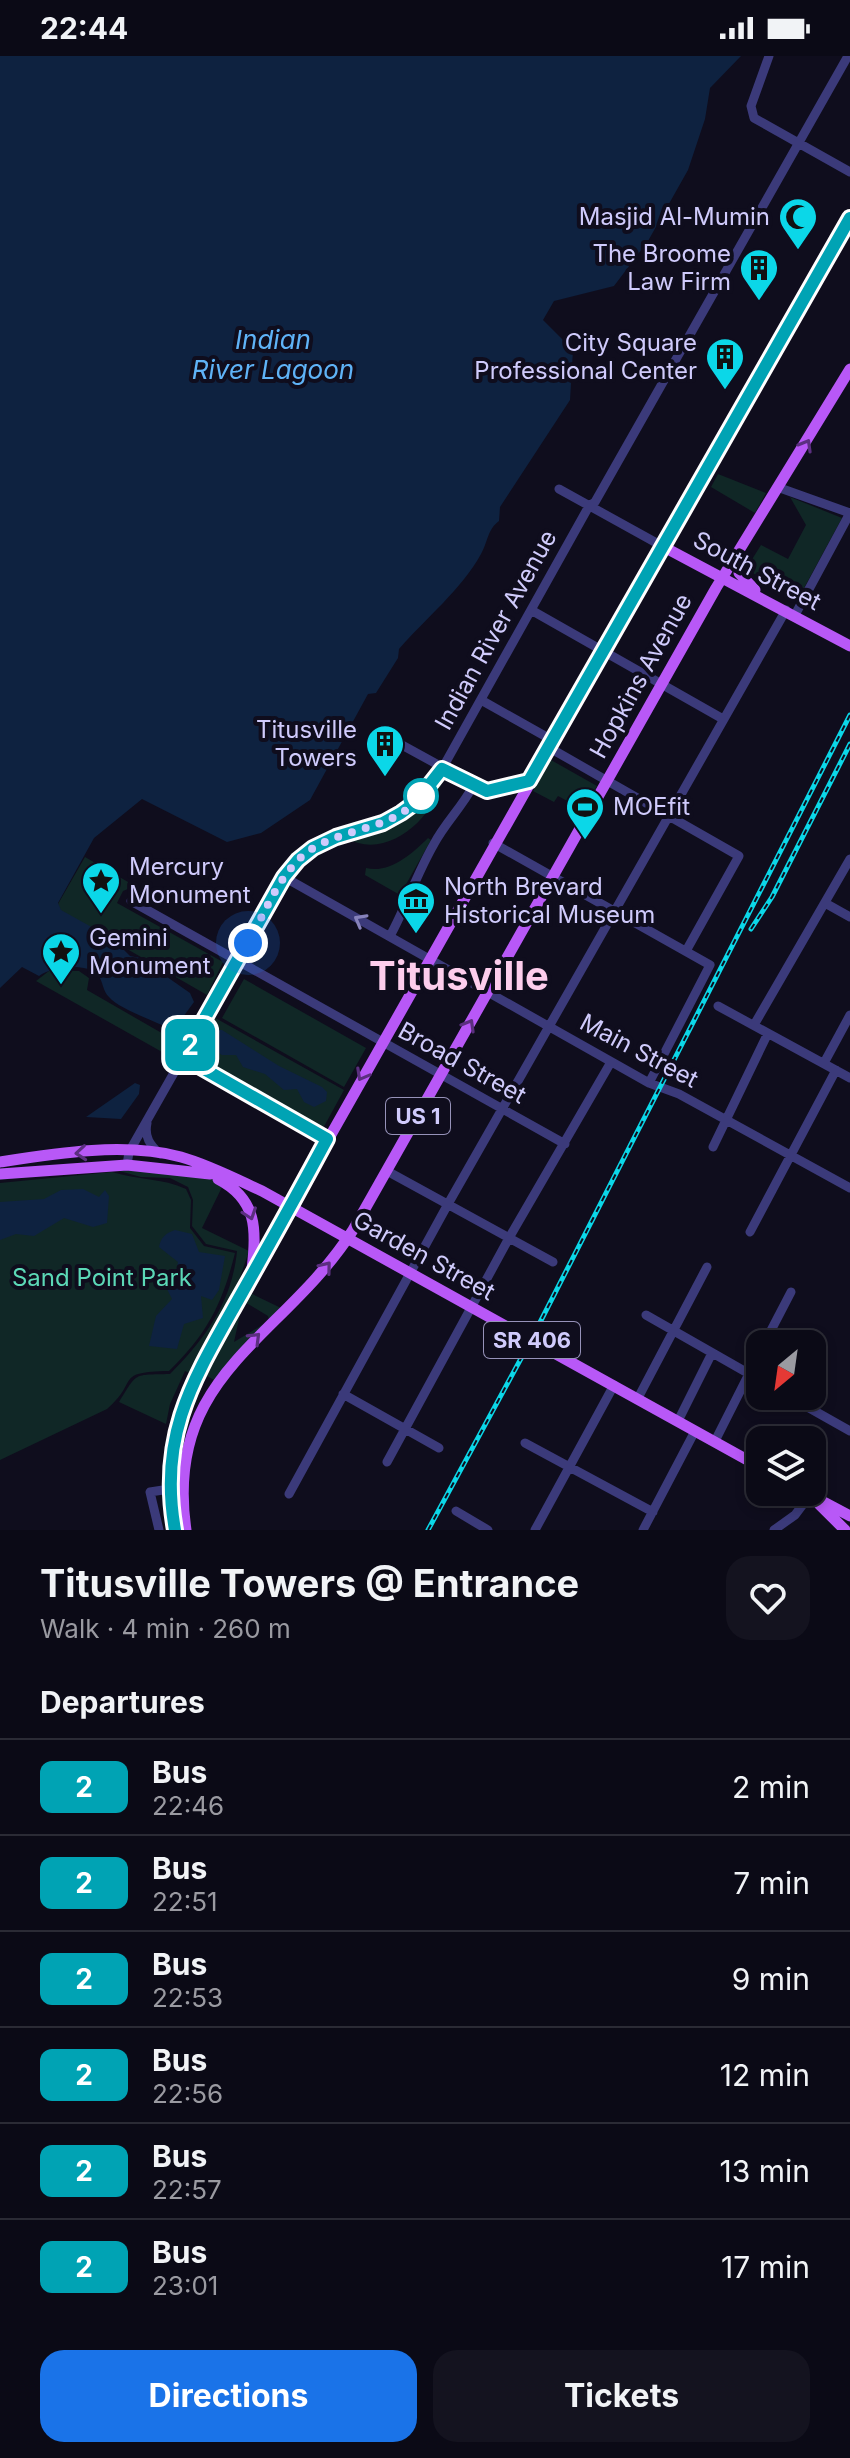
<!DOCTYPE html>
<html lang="en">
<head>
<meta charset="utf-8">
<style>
  :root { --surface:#0b0a16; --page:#14131f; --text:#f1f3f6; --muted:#9a9aa1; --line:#2b2b35; --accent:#1a73e8 }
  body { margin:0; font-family:Inter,sans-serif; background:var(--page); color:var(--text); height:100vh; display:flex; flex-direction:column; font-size:30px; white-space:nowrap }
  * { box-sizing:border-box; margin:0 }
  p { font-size:26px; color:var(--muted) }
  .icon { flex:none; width:44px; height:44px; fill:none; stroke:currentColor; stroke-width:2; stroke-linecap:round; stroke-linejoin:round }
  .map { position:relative; height:1474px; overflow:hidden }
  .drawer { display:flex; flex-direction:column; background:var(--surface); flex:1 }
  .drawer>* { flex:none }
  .badge { padding:0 16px; border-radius:12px; font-size:28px; line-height:52px }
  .needle { width:52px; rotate:209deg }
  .tools { position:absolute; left:746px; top:1274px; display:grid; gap:16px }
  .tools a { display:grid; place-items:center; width:80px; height:80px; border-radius:16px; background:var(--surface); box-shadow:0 4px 12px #0003,0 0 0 2px var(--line); font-size:40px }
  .you { position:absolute; width:40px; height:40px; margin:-20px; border:6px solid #fff; border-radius:50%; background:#1a73e8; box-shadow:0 0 0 12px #1a73e833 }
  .map>.badge { position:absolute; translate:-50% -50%; box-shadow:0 0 0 4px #fff }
  h2 { padding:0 40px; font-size:30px; line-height:72px }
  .round { display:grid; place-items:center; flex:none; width:84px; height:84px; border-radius:24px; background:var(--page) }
  .head { display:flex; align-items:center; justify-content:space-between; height:136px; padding:0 40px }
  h1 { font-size:38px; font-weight:700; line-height:60px }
  .action { display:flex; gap:16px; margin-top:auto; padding:16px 40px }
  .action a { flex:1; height:92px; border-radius:24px; background:var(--accent); color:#fff; font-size:32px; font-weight:700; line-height:92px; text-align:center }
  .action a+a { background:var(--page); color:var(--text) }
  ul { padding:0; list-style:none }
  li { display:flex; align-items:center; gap:24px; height:96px; padding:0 40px; border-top:2px solid var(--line) }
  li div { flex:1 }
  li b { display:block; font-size:30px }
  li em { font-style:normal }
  li .badge { min-width:88px; font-weight:700; text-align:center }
  .status { display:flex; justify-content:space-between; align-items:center; height:56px; padding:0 40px; background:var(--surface); direction:ltr }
  .status svg { height:22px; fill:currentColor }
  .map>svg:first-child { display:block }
</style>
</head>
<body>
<div class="status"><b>22:44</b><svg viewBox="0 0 49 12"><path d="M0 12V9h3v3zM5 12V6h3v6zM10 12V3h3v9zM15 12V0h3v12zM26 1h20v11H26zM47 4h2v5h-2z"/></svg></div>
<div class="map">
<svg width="850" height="1474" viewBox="0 0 850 1474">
  <rect width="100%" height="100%" fill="#0f0d1d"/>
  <path fill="#102726" d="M 718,418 L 766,437 L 755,457 L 711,431 Z
    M 790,441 L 842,462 L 798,543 L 746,513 L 761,489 L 788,503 L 806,469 Z
    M 551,704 L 597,730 L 584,754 L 558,740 L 554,746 L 533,735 Z
    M 443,721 C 436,760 388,806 346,782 C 388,771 418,757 443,721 Z
    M 428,782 L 431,784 L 400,839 L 365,819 L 366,812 C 389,818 412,798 428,782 Z
    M 85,801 L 135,830 L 123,835 L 117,847 L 223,906 L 207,939 L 61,855 L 58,848 Z
    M 49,915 L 79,915 L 89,922 L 87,934 L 179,987 L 171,1001 L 36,925 Z
    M 244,923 L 366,992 L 344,1031 L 222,962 Z
    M 210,959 L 344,1034 L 321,1076 L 187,999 Z
    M 127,1112 L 206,1120 L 223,1129 L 202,1172 L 249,1195 L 237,1230 L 241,1232 L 192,1318 L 185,1315 L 170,1348 L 166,1368 L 119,1346 C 138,1316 132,1319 170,1318 C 205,1283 232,1246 237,1195 L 206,1188 L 192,1170 L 193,1144 L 188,1131 L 170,1122 L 141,1121 L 112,1113 L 0,1124 L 0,1121 Z
    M 112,1116 C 137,1124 163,1122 186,1133 L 191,1144 L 190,1172 L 204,1190 L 235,1197 C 222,1249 207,1278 169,1315 C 113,1316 140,1325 107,1353 L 0,1404 L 0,1127 Z
    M 246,1235 L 281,1252 L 269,1264 L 268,1260 L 243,1245 L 234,1286 L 267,1266 L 214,1324 L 200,1316 Z"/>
  <path fill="#0e2240" d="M 0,0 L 741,0 L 710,32 L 705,63 L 688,114 L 648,185 L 614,230 L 554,245 L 543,264 L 573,294 L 570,344 L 500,451 L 499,465 C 487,474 488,486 481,498 C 461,534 426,562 399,593 L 398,602 L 376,637 L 368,638 L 310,744 L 261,777 L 227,786 L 142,743 L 94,782 L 58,847 L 61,854 L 113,883 L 130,900 L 140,902 L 190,937 L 194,946 L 175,972 L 170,973 C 155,965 119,953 109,941 C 103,936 103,925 98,919 C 85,906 52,911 39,920 L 22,911 L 0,932 Z
    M 215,974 L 222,974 L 279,1010 L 322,1031 L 327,1036 L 326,1045 L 314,1051 L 304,1046 L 297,1033 L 284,1034 L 265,1018 L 243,1011 L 236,999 L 222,999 L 212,993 L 209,984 Z
    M 135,1027 L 140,1029 L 139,1038 L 121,1063 L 86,1061 Z
    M 83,1133 L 99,1141 L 105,1134 L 109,1140 L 107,1167 L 93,1171 L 64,1162 L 34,1180 L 16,1178 L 0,1184 L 0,1146 L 44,1143 L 61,1134 Z
    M 175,1174 L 192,1178 L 199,1196 L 225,1200 L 219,1234 L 212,1244 L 201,1240 L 203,1262 L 184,1268 L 177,1293 L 149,1290 L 156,1260 L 172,1243 L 163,1225 L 175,1221 L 178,1206 L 159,1191 C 161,1181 166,1177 175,1174 Z"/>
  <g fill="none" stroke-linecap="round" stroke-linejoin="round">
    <path stroke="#3b3a7a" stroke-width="9" d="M 769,0 L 751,50 L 754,62 L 850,116
      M 780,432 L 850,457
      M 559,433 L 662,490
      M 531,554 L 723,663
      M 795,559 L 850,457
      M 481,644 L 552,684
      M 391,683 L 484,734 L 498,735 L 529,725
      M 548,691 L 739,800 L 686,895
      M 493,787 L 710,909 L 649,1027
      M 284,821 L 649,1027 L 679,1038 L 850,1132
      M 131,845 L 565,1088
      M 825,847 L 850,861
      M 390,880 C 407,849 416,819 434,788 C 445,767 462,751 473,730
      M 718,950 L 850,1022
      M 754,969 L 850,803
      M 183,1001 L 327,1083
      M 824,1007 L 850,959
      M 147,1067 C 144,1081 150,1089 160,1098
      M 713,1091 L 768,977
      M 127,1109 L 129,1096 L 288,816 C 315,785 345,781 382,767 C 409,757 426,736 442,713 L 589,450 L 595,446 L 848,0
      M 387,1115 L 553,1206
      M 750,1176 L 836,1014
      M 646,1259 L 760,1324
      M 764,1288 L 791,1236
      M 343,1338 L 439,1392
      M 788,1340 L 850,1375
      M 638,1342 L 707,1211
      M 678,1365 L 712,1297
      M 715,1385 L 760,1296
      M 525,1387 L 653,1456
      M 387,1406 L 509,1182 L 611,1006
      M 289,1438 L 448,1148 L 786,554
      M 456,1455 L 488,1474
      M 159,1474 L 150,1436 L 176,1432
      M 535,1474 L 614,1329
      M 643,1474 L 695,1375
      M 774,1474 L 795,1459 L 810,1439"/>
    <path stroke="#b858f7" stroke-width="11" d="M 662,490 L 850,590
      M 740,498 L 739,517 L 755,534
      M 0,1106 C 57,1097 125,1086 181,1101 C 209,1109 236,1123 262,1135 L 760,1411
      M 0,1118 L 127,1109 L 210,1118
      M 218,1123 C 257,1143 257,1174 252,1213
      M 805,1436 L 850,1460
      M 819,1448 L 845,1474
      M 175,1474 C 165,1419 171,1367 196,1317 L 850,162
      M 186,1474 C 163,1317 283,1284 353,1174 L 716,532 L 850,313"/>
    <defs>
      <path id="rail" d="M 751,873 L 772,841 L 850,688
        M 428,1474 L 531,1284 L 850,659"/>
    </defs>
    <use href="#rail" stroke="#0bd7e8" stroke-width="5"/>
    <use href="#rail" stroke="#0f0d1d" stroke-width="2" stroke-dasharray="6" stroke-linecap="butt"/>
  </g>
  <defs><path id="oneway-chevron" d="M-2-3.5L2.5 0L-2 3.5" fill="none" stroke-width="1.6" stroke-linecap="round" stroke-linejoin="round" transform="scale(2)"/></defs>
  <g stroke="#5b2f7f">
    <use href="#oneway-chevron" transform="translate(806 389) rotate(-60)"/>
    <use href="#oneway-chevron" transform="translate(469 969) rotate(-60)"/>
    <use href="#oneway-chevron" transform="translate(362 1019) rotate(119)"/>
    <use href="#oneway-chevron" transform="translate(81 1097) rotate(175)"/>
    <use href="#oneway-chevron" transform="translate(250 1158) rotate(71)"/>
    <use href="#oneway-chevron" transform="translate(326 1211) rotate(-51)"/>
    <use href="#oneway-chevron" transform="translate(255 1282) rotate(-45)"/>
  </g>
  <use stroke="#8682bb" href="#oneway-chevron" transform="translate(360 864) rotate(-151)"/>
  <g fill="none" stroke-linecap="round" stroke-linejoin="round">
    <defs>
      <path id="line" d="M 175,1474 C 158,1379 193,1324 238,1244 C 268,1191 298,1137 327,1083 L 183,1001 L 284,821 L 298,804 L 313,792 L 336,781 L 383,767 L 401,757 L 416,746 L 442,713 L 487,735 L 529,725 L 850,162"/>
    </defs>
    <use href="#line" stroke="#fff" stroke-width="18"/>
    <use href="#line" stroke="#00a3b4" stroke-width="12"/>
    <path stroke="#d0cbfc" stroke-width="8" stroke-dasharray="0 14.4" d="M 248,887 C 266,855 282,810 315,791 C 350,771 394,773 421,740"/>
  </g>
  <defs>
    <symbol id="mosque-pin" viewBox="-11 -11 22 30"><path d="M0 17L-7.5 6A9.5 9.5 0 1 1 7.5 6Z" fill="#0bd7e8" stroke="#0f0d1d"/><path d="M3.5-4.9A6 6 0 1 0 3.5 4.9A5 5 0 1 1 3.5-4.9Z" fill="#111"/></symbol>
    <symbol id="building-pin" viewBox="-11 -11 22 30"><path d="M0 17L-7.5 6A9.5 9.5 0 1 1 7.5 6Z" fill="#0bd7e8" stroke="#0f0d1d"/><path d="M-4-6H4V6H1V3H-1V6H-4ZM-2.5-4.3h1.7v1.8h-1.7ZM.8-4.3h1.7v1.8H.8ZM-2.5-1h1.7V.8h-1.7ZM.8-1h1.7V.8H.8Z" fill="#111"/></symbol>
    <symbol id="stadium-pin" viewBox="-11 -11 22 30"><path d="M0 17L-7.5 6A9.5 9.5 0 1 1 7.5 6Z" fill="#0bd7e8" stroke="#0f0d1d"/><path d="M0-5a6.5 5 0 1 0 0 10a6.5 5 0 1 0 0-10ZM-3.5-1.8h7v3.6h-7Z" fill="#111"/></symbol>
    <symbol id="sight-pin" viewBox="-11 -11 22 30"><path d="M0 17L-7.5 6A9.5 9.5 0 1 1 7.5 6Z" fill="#0bd7e8" stroke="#0f0d1d"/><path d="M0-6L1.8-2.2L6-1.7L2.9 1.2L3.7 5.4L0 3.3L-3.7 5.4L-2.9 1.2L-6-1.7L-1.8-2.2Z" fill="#111"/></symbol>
    <symbol id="museum-pin" viewBox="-11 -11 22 30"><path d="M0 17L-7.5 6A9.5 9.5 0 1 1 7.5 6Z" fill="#0bd7e8" stroke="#0f0d1d"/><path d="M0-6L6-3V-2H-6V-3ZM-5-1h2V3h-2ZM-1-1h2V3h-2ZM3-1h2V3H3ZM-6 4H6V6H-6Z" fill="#111"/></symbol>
  </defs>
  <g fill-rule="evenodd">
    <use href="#mosque-pin" x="776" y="139" width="44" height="60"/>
    <use href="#building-pin" x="737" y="190" width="44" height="60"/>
    <use href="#building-pin" x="703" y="279" width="44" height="60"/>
    <use href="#building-pin" x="363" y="666" width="44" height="60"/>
    <use href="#stadium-pin" x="563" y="729" width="44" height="60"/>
    <use href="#sight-pin" x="79" y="803" width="44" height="60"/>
    <use href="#museum-pin" x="394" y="823" width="44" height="60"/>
    <use href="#sight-pin" x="39" y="874" width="44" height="60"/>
  </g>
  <circle fill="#fff" stroke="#00a3b4" stroke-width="4" cx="421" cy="740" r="16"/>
  <g text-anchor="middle" stroke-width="8" stroke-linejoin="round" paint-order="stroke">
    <g fill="#0f0d1d" stroke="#9692b9" stroke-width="2">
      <rect x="386" y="1042" width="64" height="36" rx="6"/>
      <rect x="484" y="1266" width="96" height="36" rx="6"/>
    </g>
    <g font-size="22" font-weight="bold" fill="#d0cbfc">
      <text x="418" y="1068">US 1</text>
      <text x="532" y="1292">SR 406</text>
    </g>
    <g font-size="24" fill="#d0cbfc" stroke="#0f0d1d" text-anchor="end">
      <text x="770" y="169">Masjid Al-Mumin</text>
      <text x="731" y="206">The Broome<tspan x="731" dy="28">Law Firm</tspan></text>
      <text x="697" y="295">City Square<tspan x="697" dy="28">Professional Center</tspan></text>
      <text x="357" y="682">Titusville<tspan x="357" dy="28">Towers</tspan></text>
      <text x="613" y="759" text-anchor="start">MOEfit</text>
      <text x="129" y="819" text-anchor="start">Mercury<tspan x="129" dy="28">Monument</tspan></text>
      <text x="444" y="839" text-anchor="start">North Brevard<tspan x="444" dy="28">Historical Museum</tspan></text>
      <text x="89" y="890" text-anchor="start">Gemini<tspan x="89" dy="28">Monument</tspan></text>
    </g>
    <g font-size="24" fill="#d0cbfc" stroke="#0f0d1d">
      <text transform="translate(757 515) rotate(28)" y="8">South Street</text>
      <text transform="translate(496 574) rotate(-61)" y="8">Indian River Avenue</text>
      <text transform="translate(641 620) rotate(-61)" y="8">Hopkins Avenue</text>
      <text transform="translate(639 995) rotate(28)" y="8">Main Street</text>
      <text transform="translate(462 1007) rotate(29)" y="8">Broad Street</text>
      <text transform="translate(424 1200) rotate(29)" y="8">Garden Street</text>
    </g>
    <g font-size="24" fill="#5cd8b7" stroke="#0f0d1d">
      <text x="102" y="1230">Sand Point Park</text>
    </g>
    <g font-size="26" font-style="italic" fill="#5fb3f7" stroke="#0f0d1d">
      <text x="273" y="293">Indian<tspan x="273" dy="30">River Lagoon</tspan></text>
    </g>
    <g font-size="40" font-weight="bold" fill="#fdcdec" stroke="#0f0d1d">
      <text x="459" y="934">Titusville</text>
    </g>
  </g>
</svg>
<div class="tools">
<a><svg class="needle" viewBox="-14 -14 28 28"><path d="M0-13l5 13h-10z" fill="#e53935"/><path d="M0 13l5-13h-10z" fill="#9a9aa1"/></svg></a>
<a><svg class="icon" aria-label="layers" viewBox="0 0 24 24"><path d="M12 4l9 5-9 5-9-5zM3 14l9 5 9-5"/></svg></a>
</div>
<div class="you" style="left:248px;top:887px"></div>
<b class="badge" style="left:190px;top:989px;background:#00a3b4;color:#fff">2</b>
</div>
<section class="drawer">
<div class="head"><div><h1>Titusville Towers @ Entrance</h1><p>Walk · 4 min · 260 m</p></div><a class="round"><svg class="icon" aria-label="heart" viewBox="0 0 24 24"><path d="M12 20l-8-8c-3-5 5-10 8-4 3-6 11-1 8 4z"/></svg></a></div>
<h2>Departures</h2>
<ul>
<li><span class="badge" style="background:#00a3b4;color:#fff">2</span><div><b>Bus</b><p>22:46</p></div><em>2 min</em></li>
<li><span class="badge" style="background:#00a3b4;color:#fff">2</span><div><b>Bus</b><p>22:51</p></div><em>7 min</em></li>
<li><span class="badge" style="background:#00a3b4;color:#fff">2</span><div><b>Bus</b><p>22:53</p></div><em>9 min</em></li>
<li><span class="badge" style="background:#00a3b4;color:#fff">2</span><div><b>Bus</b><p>22:56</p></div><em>12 min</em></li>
<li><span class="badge" style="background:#00a3b4;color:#fff">2</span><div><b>Bus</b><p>22:57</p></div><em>13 min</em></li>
<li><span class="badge" style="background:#00a3b4;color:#fff">2</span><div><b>Bus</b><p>23:01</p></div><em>17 min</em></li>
</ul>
<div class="action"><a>Directions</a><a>Tickets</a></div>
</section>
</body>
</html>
